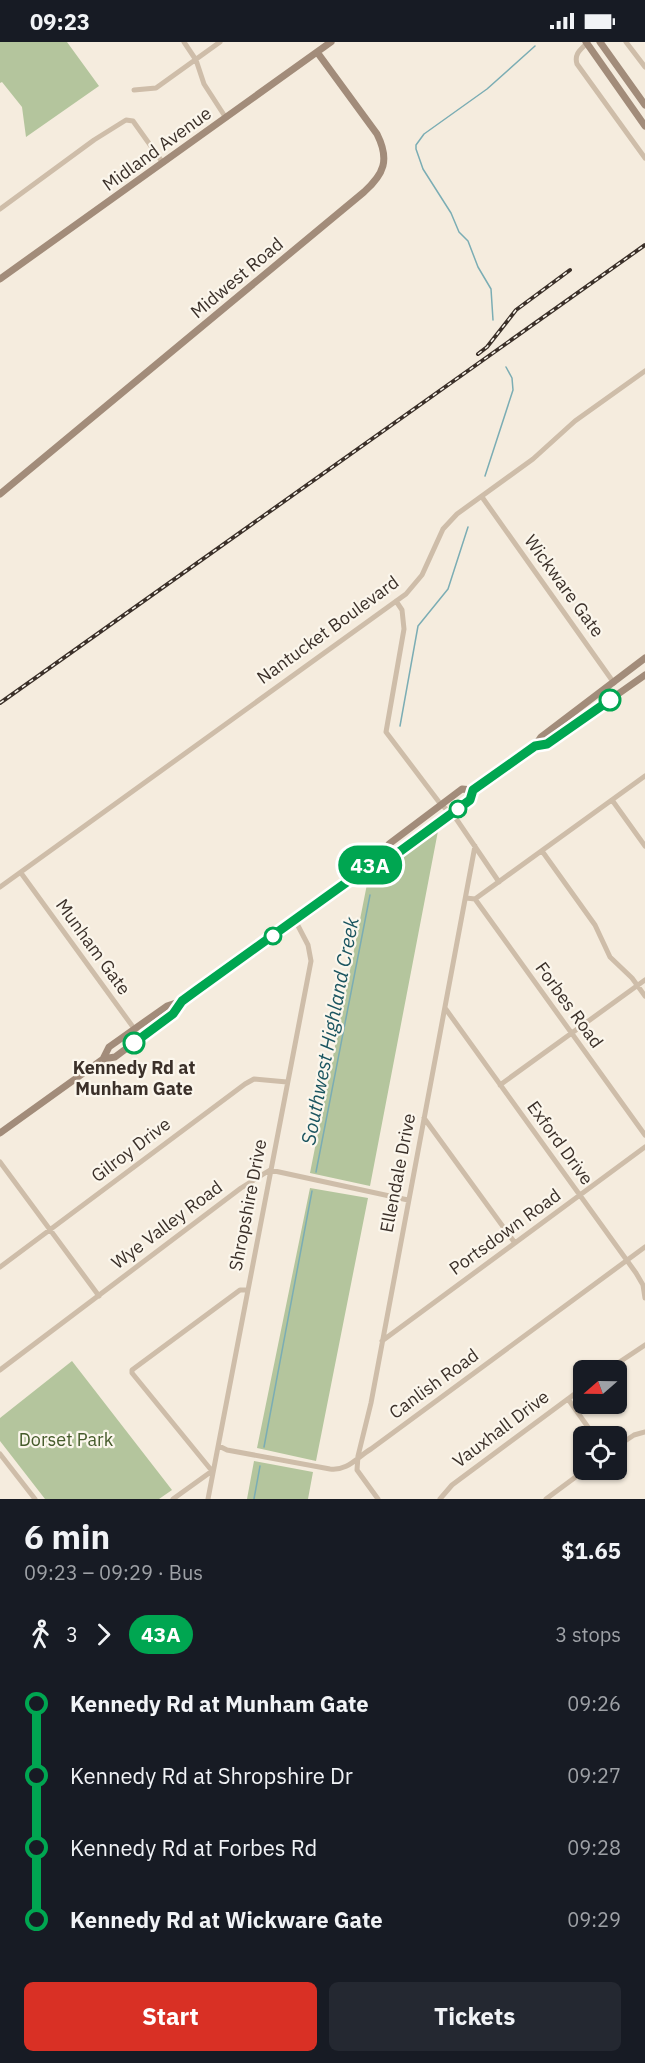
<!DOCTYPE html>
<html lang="en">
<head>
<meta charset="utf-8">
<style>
  :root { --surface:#171b24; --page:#242831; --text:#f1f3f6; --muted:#9ea1a6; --accent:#d93025 }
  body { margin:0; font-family:"IBM Plex Sans",sans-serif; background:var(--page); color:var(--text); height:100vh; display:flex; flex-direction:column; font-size:22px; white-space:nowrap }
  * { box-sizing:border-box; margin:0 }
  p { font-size:20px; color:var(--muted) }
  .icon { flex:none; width:33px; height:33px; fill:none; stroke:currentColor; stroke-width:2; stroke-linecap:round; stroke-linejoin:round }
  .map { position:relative; height:1457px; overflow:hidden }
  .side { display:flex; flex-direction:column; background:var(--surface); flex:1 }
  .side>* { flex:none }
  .badge { padding:0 12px; border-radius:20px; font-size:21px; line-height:39px }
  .needle { width:39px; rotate:250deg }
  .fabs { position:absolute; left:573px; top:1318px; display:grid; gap:12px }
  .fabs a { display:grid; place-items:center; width:54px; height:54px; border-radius:9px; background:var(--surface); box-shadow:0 2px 4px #0004; font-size:30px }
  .map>.badge { position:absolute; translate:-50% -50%; box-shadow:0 0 0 3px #fff }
  .legs { display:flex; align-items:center; gap:9px; height:66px; padding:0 24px; font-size:20px }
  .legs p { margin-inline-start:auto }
  .headline { display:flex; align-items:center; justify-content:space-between; height:102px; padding:0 24px }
  h1 { font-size:33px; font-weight:700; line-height:45px }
  .primary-button { display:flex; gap:12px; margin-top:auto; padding:12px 24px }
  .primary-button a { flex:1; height:69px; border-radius:9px; background:var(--accent); color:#fff; font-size:24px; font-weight:700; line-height:69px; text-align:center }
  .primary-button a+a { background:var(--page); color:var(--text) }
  ul { padding:0 24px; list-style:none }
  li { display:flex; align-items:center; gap:21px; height:72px; font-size:22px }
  li i { display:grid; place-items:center; width:9px; height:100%; margin:0 8px; background:currentColor }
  li i::after { content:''; width:15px; height:15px; margin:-8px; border:4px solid; border-radius:50%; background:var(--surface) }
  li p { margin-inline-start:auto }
  li:first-child i { background:linear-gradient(#0000 50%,currentColor 0) }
  li:last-child i { background:linear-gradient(currentColor 50%,#0000 0) }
  .status { display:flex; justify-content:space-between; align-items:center; height:42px; padding:0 30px; background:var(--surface); direction:ltr }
  .status svg { height:16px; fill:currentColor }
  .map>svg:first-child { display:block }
</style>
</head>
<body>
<div class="status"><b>09:23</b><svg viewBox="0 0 49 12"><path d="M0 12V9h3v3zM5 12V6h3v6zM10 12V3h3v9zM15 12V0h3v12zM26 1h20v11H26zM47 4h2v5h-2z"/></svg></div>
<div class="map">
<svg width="645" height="1457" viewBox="0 0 645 1457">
  <rect width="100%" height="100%" fill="#f5ecde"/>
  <path fill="#b4c59d" d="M 0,0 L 67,0 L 99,44 L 26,95 L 22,65 L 2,40 L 0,41 Z
    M 438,789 L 370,1144 L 310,1131 L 368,837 Z
    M 310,1146 L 368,1156 L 316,1419 L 257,1406 Z
    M 72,1319 L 172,1448 L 159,1457 L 45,1457 L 0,1399 L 0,1376 Z
    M 254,1419 L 313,1430 L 308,1457 L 247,1457 Z"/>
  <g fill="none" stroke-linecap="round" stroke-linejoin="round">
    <path stroke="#7badb4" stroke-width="1.5" d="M 493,278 L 491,247 L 478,225 L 468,199 L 459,190 L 451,171 L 423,127 L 416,107 L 416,103 L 424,92 L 487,47 L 535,4
      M 485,434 L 513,348 L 512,336 L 506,325
      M 400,684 L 418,584 L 448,547 L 468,485
      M 316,1130 L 370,853
      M 264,1405 L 312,1149
      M 254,1457 L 260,1424"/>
    <path stroke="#cebda9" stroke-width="5" d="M 184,0 L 196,18 L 204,42 L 226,76
      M 626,0 L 645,25
      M 587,1 C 580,8 574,12 577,22 L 645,116
      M 134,48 L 156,46 L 220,0
      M 0,167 L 94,98 L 126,78 L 133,79 L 163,121
      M 482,455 L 614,641
      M 396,559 L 402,568 L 404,587 L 386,690 L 439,760 L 457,778 L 499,840
      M 612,758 L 645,804
      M 542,809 L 595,883 L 610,915 L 632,936 L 645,954
      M 21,831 L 141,996
      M 0,845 L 406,552 L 422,533 L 443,487 L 457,472 L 533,417 L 575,379 L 645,329
      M 466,856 L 475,857 L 645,1093
      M 475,857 L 645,734
      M 445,966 L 636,1231 L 643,1243 L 645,1256
      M 500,1043 L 645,938
      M 424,1076 L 515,1201
      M 0,1120 L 99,1254
      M 0,1225 L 245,1042 L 254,1037 L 287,1040
      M 382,1299 L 645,1105
      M 0,1328 L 241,1146 L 270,1128 L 408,1158
      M 606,1329 L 645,1303
      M 568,1357 L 595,1395
      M 219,1404 L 227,1408 L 330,1427 C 348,1429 356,1416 371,1407 L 645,1205
      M 616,1405 L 634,1393 L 645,1390
      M 0,1412 L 35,1457
      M 212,1429 L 132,1331 L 132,1328 L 240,1248 L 247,1248
      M 173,1457 L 212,1429
      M 208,1457 L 311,919 L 308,903 L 295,878
      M 378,1457 L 357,1428 L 358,1414 L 371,1361 L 475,804
      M 440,1457 L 452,1443 L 584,1345
      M 546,1457 L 585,1428"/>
    <path stroke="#a28c7a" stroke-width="7" d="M 586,0 L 645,84
      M 600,0 L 645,63
      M 0,237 L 331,0
      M 0,452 L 364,150 C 384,132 390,118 377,92 L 317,10
      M 535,704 L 547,702 L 645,633
      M 389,811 L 389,802 L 462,747 L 473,748
      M 103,1017 L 109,1005 L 167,964 L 182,959 L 372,822 L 389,811 L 395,813 L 470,758 L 473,748 L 535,704 L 541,695 L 645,616
      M 0,1091 L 103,1017 L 115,1015 L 123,1009 L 173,972 L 182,959"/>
    <defs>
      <path id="rail" d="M 478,312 L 487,305 L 516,268 L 570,228
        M 0,661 L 645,203"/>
    </defs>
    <use href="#rail" stroke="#3b3029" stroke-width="4"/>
    <use href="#rail" stroke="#fbf6ec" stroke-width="1.5" stroke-dasharray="4.5" stroke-linecap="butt"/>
  </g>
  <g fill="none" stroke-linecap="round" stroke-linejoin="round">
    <defs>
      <path id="line-1" d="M 134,1001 L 173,972 L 182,959 L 197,948 L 372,822 L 389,811 L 395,813 L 470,758 L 473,748 L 535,704 L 547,702 L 610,658"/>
    </defs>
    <use href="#line-1" stroke="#fff" stroke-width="14"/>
    <use href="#line-1" stroke="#00a651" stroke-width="9"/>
  </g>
  <g fill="#fff" stroke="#00a651" stroke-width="3">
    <circle cx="610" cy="658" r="10"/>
    <circle cx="458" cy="767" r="8"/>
    <circle cx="273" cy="894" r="8"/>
    <circle cx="134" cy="1001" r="10"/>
  </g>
  <g text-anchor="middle" stroke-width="4.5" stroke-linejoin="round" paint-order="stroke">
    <g font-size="18" fill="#3b3029" stroke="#fbf6ec">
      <text transform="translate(157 107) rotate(-36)" y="6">Midland Avenue</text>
      <text transform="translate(237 236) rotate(-40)" y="6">Midwest Road</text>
      <text transform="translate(564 544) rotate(54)" y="6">Wickware Gate</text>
      <text transform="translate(328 588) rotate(-36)" y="6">Nantucket Boulevard</text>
      <text transform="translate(93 905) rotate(54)" y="6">Munham Gate</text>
      <text transform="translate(569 963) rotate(54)" y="6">Forbes Road</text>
      <text transform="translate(560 1101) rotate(54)" y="6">Exford Drive</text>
      <text transform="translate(131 1108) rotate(-37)" y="6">Gilroy Drive</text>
      <text transform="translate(398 1131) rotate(-79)" y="6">Ellendale Drive</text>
      <text transform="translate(248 1163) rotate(-79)" y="6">Shropshire Drive</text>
      <text transform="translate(167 1183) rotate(-37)" y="6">Wye Valley Road</text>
      <text transform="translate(505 1190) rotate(-36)" y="6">Portsdown Road</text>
      <text transform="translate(434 1342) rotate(-36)" y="6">Canlish Road</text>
      <text transform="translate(501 1387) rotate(-37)" y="6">Vauxhall Drive</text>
    </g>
    <g font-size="18" font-weight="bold" fill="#3b3029" stroke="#fbf6ec">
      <text x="134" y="1032">Kennedy Rd at<tspan x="134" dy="21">Munham Gate</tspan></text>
    </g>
    <g font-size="18" fill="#455b2b" stroke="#fbf6ec">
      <text x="66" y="1404">Dorset Park</text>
    </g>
    <g font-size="20" font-style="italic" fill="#1b5560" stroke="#fbf6ec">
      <text transform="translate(330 989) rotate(-79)" y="7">Southwest Highland Creek</text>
    </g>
  </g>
</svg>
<div class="fabs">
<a><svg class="needle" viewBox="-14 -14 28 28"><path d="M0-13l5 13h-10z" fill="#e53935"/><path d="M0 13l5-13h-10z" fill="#9ea1a6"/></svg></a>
<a><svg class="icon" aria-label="locate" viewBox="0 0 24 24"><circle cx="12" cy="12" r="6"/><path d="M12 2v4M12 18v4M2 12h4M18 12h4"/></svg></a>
</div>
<b class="badge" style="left:370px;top:823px;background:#00a651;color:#fff">43A</b>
</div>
<section class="side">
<div class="headline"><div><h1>6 min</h1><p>09:23 – 09:29 · Bus</p></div><b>$1.65</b></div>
<div class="legs"><svg class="icon" aria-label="walk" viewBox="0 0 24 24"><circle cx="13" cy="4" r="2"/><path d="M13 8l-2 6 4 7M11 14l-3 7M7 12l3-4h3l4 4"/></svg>3<svg class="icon" aria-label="forward" viewBox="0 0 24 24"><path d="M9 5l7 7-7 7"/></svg><b class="badge" style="background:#00a651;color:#fff">43A</b><p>3 stops</p></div>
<ul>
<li><i style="color:#00a651"></i><b>Kennedy Rd at Munham Gate</b><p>09:26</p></li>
<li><i style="color:#00a651"></i><span>Kennedy Rd at Shropshire Dr</span><p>09:27</p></li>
<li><i style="color:#00a651"></i><span>Kennedy Rd at Forbes Rd</span><p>09:28</p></li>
<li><i style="color:#00a651"></i><b>Kennedy Rd at Wickware Gate</b><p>09:29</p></li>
</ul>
<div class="primary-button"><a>Start</a><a>Tickets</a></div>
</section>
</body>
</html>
